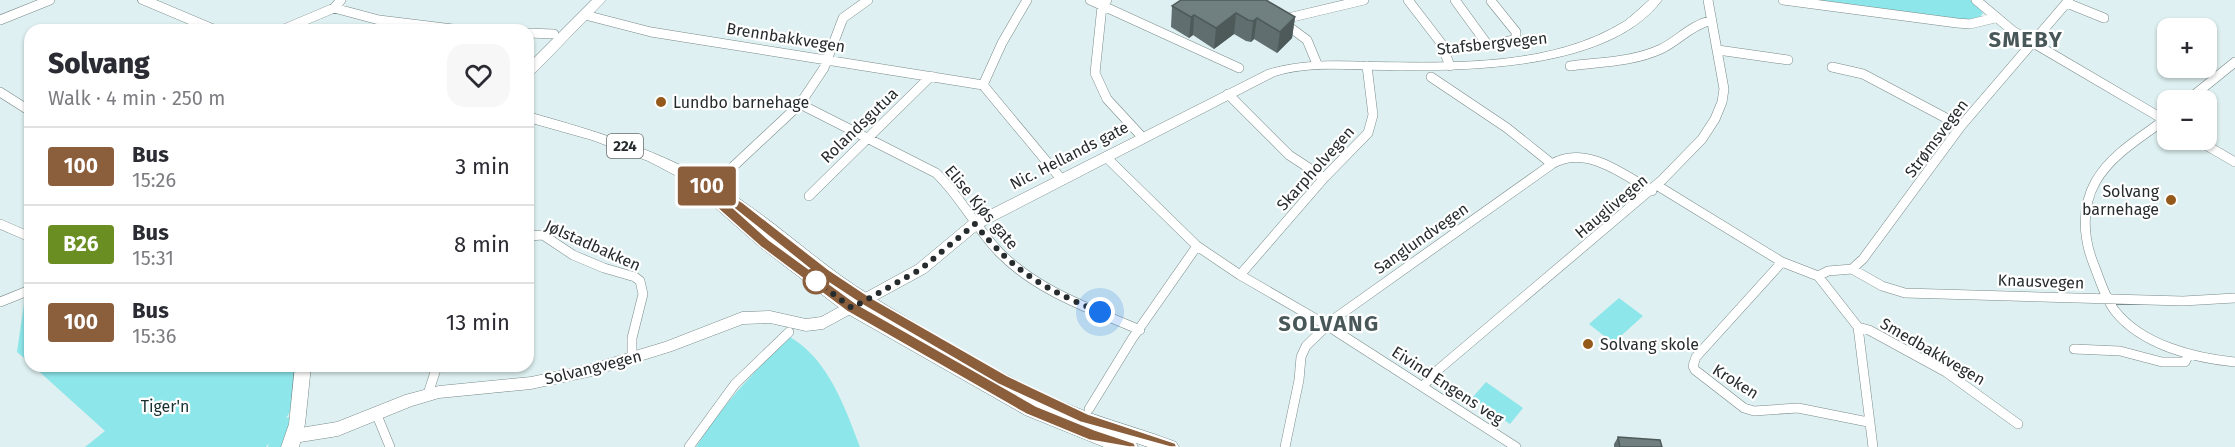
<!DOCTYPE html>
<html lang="en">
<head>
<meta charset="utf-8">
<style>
  :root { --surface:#fff; --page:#f7f7f7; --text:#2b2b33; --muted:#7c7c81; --line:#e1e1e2 }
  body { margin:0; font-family:"Fira Sans",sans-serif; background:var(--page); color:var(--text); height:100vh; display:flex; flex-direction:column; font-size:22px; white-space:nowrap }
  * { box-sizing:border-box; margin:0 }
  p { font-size:20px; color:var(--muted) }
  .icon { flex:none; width:33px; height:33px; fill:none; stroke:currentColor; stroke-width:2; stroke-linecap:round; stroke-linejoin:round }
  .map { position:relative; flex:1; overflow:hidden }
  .drawer { position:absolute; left:24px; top:24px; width:510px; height:348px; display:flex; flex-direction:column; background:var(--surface); border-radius:18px; box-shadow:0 2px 4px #0004 }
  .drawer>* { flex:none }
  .badge { padding:0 12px; border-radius:4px; font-size:21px; line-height:39px }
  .controls { position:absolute; left:2157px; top:18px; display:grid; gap:12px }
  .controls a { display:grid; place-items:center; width:60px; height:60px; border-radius:12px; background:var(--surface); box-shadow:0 2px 4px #0004; font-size:30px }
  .you { position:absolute; width:30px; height:30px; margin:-15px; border:4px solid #fff; border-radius:50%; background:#1a73e8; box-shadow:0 0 0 9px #1a73e833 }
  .map>.badge { position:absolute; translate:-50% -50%; box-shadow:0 0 0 3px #fff }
  .round { display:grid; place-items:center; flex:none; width:63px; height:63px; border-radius:18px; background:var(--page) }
  .headline { display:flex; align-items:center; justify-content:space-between; height:102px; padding:0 24px }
  h1 { font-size:28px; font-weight:800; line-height:45px }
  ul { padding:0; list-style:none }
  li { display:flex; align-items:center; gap:18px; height:78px; padding:0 24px; border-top:2px solid var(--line) }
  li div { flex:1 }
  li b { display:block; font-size:22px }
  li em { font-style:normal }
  li .badge { min-width:66px; font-weight:700; text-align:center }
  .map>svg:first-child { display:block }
</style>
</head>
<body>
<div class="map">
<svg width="2235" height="447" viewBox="0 0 2235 447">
  <rect width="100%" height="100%" fill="#def0f1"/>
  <path fill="#8de6e9" d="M 1802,0 L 1973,0 L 1983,13 L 1979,18 L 1971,21 Z
    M 30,295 L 30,363 L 17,352 L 25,297 Z
    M 1619,298 L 1643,316 L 1613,343 L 1589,324 Z
    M 790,337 C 828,359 845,407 860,447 L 696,447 C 722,405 754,371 790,337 Z
    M 33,366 L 297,366 L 292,409 L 286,418 L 293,416 L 284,447 L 268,447 L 269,443 L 266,447 L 85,447 L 105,431 Z
    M 1486,382 L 1523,408 L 1510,424 L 1472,398 Z"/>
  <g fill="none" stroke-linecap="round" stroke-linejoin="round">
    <defs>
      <path id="street" d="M 1027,0 L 1002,43 L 983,85 L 1062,180
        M 1090,0 L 1239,68
        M 1107,0 L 1102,6 L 1095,73 L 1107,99 L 1143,138
        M 1408,0 L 1441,43 L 1450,66
        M 1455,0 L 1487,44 L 1494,45 L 1516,39 L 1516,32 L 1491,1
        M 1783,0 L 1957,23 L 1970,24 L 1995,18
        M 1976,0 L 2013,31 L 2168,122
        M 2067,3 L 2104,18
        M 334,8 L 379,20 L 461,30
        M 585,15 L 651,32 L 983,85
        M 1284,19 L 1364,0
        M 0,20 L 50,0
        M 1284,23 L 1307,40 L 1317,64
        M 282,30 L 334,8 L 341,0
        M 528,33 L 554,34
        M 1718,50 L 1788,60
        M 1570,66 C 1600,62 1633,62 1661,49 C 1678,41 1690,26 1709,21
        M 1832,67 L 1863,74 L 1961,126
        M 1431,77 L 1507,128 L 1552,164
        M 0,92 L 30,111
        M 1228,94 L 1289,155 L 1324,178
        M 2188,100 L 2235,62
        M 800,104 L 936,173 C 961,197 976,228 999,252 C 1037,291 1091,309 1140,330
        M 2168,117 C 2144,136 2112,153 2096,181 C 2081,207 2083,238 2094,265 C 2100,280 2105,298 2115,311 C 2142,345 2194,358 2235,362
        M 2197,140 L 2235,162
        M 1106,157 L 1197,246 L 1240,275 L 1328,326 L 1516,447
        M 1658,186 L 1782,262 L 1818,276 L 1858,327 L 1869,330 L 1946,372 L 2018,424
        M 706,192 L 800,104 L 824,68 L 843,18 L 868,0
        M 809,196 L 931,76
        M 0,224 L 30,237
        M 528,236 L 543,235 L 573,255 L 604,268 L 635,277 L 640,281 L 643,294 L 632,338 L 632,358
        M 1782,262 L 1696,357 L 1693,366 L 1695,370 L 1744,408 L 1754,411 L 1798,408 L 1868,422
        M 1852,269 L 1882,286 L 1905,293 L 2183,301 L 2235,298
        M 1240,275 L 1324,178 L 1368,133 L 1373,115 L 1367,66
        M 1818,276 L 1828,271 L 1852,269 L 1863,259 L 1961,126 L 2069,0
        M 0,302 L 30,290
        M 1858,327 L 1873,447
        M 2074,349 L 2120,351 L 2162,362 L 2185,362 L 2188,356
        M 1423,386 L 1439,369 L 1662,180 L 1702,139 L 1715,119 L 1722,102 L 1724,89 L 1708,0
        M 428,394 L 437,366
        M 1089,409 L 1132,339 L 1197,246
        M 376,413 L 390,447
        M 689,447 L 735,384 L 789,332
        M 1285,447 L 1299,380 L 1301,357 L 1306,346 L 1334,319 L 1552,164 C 1585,144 1623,174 1652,191"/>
      <path id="secondary" d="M 1649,0 L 1662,0 C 1609,71 1465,71 1385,70 C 1348,70 1311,65 1275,76 L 980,228 L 926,273 L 823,329 L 806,331 L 770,323 L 743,324 L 672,351 L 592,376 L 531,389 L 439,398 L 412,406 L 338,436 L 294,443 L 289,441 L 286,436 L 289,431 L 294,429 L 337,422 L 405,395 L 439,386 L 531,377 L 592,364 L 665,342 L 742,312 L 770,311 L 806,319 L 821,317 L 916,265 L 970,220 L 1267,70 C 1303,59 1338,61 1375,62 C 1457,63 1553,66 1625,21 C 1633,15 1641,7 1649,0 Z"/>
      <path id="primary" d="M 138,0 L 156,0 L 220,27 L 222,30 L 203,30 L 139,3 Z
        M 592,0 L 606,0 L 533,75 L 528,77 L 528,64 Z
        M 528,112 C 603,133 676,155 741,200 C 787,231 826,269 873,297 C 942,339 1014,384 1090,413 C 1118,423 1148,431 1176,442 L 1179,447 L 1148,447 L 1136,443 L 1138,447 L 1104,447 L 1025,415 L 846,313 L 760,247 L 711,204 L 709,200 L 712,196 L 707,192 L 648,161 L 592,140 L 528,122 Z
        M 295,366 L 311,366 L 305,424 L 299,447 L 281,447 L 289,424 Z"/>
    </defs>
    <use href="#street" stroke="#7a8a8a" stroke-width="10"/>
    <use href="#secondary" stroke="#7a8a8a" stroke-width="1"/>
    <use href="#primary" stroke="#7a8a8a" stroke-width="1"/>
    <use href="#street" stroke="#fff" stroke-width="9"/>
    <use href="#secondary" fill="#fff" fill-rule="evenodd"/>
    <use href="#primary" fill="#fff" fill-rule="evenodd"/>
  </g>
  <path fill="#606e6f" d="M 1172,6 L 1295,17 L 1292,38 L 1277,53 L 1254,39 L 1251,42 L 1246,41 L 1234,34 L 1214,49 L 1193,35 L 1189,38 L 1171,27 Z
    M 1618,437 L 1662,447 L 1614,447 L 1614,444 Z"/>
  <path fill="#4e5a5a" d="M 1236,13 L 1234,34 L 1214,49 L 1216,28 Z
    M 1194,15 L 1193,35 L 1189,38 L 1191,17 Z
    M 1295,17 L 1292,38 L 1277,53 L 1280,32 Z
    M 1257,18 L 1254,39 L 1251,42 L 1253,21 Z"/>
  <path fill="#708081" stroke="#4e5a5a" stroke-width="1.5" d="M 1181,0 L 1266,0 L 1295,17 L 1280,32 L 1257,18 L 1253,21 L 1248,20 L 1236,13 L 1216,28 L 1194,15 L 1191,17 L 1172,6 Z
    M 1618,437 L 1660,440 L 1662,447 L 1620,447 Z"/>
  <path fill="#8b5e3c" stroke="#fff" stroke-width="1.5" d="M 691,174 L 716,185 L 742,202 L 829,270 L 870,297 L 1008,376 L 1088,414 L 1175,443 L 1177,447 L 1170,447 L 1080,422 L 998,384 L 861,304 L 820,277 L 730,205 L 769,240 L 857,304 L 1036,406 L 1095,430 L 1134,443 L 1136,447 L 1129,447 L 1089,440 L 1026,414 L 848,312 L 761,247 L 687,181 L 686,178 Z"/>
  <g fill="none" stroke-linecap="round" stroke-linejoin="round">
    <path stroke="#262c2d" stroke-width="6" stroke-dasharray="0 10.8" d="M 816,281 L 852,308 L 921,269 L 975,224 C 1013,271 1044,289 1100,312"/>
  </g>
  <g fill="#955a1b" stroke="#fff" stroke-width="2">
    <circle cx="661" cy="102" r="6"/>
    <circle cx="2171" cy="200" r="6"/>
    <circle cx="1588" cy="344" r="6"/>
  </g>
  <circle fill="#fff" stroke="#8b5e3c" stroke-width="3" cx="816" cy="281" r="12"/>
  <g text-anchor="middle" stroke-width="4.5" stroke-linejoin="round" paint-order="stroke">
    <rect fill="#fff" stroke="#676b6c" stroke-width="1.5" x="607" y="134" width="36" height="24" rx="4.5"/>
    <g font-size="15" font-weight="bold" fill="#262c2d">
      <text x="625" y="151">224</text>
    </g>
    <g font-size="16" fill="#262c2d" stroke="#fff">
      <text transform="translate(786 37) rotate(9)" y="6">Brennbakkvegen</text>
      <text transform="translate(1492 43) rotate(-6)" y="6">Stafsbergvegen</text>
      <text transform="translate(859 125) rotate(-44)" y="6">Rolandsgutua</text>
      <text transform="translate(1936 138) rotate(-53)" y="6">Strømsvegen</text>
      <text transform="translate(1069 155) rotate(-27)" y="6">Nic. Hellands gate</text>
      <text transform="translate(1315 168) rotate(-48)" y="6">Skarpholvegen</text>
      <text transform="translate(1611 206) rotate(-40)" y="6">Hauglivegen</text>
      <text transform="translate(982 207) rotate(50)" y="6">Elise Kjøs gate</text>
      <text transform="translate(1421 238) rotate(-35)" y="6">Sanglundvegen</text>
      <text transform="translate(593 245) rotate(24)" y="6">Jølstadbakken</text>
      <text transform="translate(2041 281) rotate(2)" y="6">Knausvegen</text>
      <text transform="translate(1933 351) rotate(30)" y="6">Smedbakkvegen</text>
      <text transform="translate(593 367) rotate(-14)" y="6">Solvangvegen</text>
      <text transform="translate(1736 381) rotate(32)" y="6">Kroken</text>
      <text transform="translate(1448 385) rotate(33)" y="6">Eivind Engens veg</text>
    </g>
    <g font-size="16" fill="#262c2d" stroke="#fff" text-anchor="start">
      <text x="673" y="108">Lundbo barnehage</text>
      <text x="2159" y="197" text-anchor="end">Solvang<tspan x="2159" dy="18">barnehage</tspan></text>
      <text x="1600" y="350">Solvang skole</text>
    </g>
    <g font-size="16" fill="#183031" stroke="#fff">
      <text x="165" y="412">Tiger'n</text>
    </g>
    <g font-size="22" font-weight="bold" letter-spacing="1.5" fill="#485758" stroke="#fff">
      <text x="2026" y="47">SMEBY</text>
      <text x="1329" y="331">SOLVANG</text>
    </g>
  </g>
</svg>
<div class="controls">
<a>+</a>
<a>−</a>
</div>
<div class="you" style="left:1100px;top:312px"></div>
<b class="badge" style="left:707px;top:186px;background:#8b5e3c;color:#fff">100</b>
<section class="drawer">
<div class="headline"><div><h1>Solvang</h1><p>Walk · 4 min · 250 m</p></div><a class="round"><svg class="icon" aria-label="heart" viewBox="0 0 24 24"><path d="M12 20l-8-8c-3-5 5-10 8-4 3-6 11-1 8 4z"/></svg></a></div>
<ul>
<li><span class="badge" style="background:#8b5e3c;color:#fff">100</span><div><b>Bus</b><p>15:26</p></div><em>3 min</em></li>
<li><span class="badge" style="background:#6b8e23;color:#fff">B26</span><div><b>Bus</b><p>15:31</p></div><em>8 min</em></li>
<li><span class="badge" style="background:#8b5e3c;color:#fff">100</span><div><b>Bus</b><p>15:36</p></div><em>13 min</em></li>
</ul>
</section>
</div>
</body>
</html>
